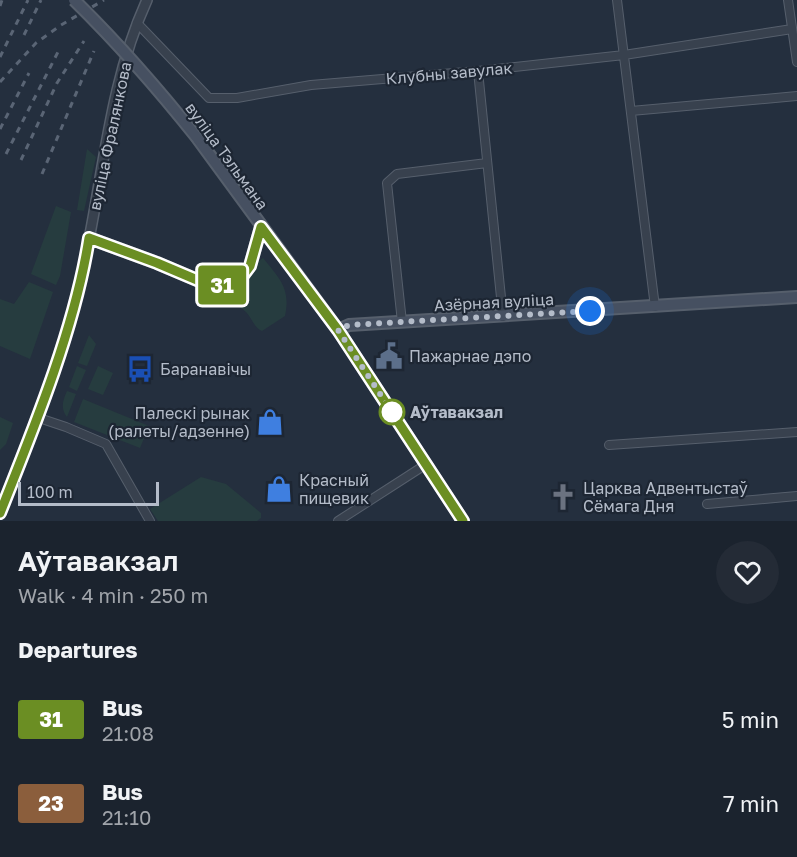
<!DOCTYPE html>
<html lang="en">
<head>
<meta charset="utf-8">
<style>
  :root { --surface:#1b232e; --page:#242b36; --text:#f1f3f6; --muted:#a0a4aa }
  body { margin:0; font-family:"Golos Text",sans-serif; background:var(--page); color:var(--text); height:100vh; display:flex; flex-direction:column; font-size:22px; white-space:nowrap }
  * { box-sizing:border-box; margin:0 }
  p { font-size:20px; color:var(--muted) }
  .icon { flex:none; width:33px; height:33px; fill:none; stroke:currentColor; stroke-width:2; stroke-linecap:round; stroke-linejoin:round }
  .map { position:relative; height:521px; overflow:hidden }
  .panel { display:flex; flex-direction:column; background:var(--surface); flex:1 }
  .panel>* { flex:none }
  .badge { padding:0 12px; border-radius:4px; font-size:21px; line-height:39px }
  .scale { position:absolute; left:18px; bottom:15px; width:141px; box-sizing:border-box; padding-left:6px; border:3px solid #b4bcc9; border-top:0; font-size:16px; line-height:21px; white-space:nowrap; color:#b4bcc9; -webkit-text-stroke:4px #1d2633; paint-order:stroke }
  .you { position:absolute; width:30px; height:30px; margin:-15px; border:4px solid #fff; border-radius:50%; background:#1a73e8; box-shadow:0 0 0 9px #1a73e833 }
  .map>.badge { position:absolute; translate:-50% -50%; box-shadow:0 0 0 3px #fff }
  h2 { padding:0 18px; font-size:22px; line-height:54px }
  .round { display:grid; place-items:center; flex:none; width:63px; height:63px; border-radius:32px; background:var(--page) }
  .summary { display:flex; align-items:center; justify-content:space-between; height:102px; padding:0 18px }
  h1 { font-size:28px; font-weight:600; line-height:45px }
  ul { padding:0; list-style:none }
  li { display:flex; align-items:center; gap:18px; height:84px; padding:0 18px }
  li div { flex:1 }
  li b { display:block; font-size:22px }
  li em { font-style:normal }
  li .badge { min-width:66px; font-weight:700; text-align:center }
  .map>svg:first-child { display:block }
</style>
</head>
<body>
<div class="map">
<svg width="797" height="521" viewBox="0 0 797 521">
  <rect width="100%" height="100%" fill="#242f3e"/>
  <path fill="#263c3f" d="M 87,149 L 96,157 L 84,211 L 77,210 Z
    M 56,206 L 71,212 L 60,276 L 56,285 L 31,274 Z
    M 263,258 C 279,278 291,288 285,316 L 262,331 C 254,328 252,318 246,312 C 237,303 224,303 215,293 C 229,289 241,285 251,274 C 255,268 257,262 263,258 Z
    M 29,282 L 53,292 L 30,359 L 0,346 L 0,299 L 14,304 Z
    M 89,335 L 96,344 L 87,366 L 78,363 Z
    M 77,366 L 86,370 L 77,391 L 69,387 Z
    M 98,366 L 113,373 L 103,395 L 88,389 Z
    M 67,391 L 76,394 L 67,417 C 60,408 63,400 67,391 Z
    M 83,399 L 149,426 L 140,448 L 74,422 Z
    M 0,417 L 13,423 L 6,444 L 0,450 Z
    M 201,477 L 226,484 L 261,513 L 261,518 L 257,521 L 158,521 L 150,509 Z"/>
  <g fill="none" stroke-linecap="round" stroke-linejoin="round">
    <defs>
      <path id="minor" d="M 617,0 L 655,307
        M 788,0 L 797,62
        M 137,23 L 209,98 L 237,98 L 311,85 L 478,71 L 624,55 L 792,29
        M 478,71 L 503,317
        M 631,111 L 797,96
        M 402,322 L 387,183 L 397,174 L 487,163
        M 36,417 L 66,427 L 106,444 L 150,521
        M 609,445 L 797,432
        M 707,504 L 797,496
        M 338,521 L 425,465"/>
      <path id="tertiary" d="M 0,513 C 30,436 64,354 82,273 C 103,182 108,85 147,0"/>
      <path id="secondary" d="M 198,139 L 338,330 L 463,521
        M 89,238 L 157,263 L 209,285 L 221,286 L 231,283 L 244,274 L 250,266 L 261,227
        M 338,330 L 349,325 L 797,297"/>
    </defs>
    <use href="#minor" stroke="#565f6c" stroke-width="10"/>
    <use href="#tertiary" stroke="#565f6c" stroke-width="12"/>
    <use href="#secondary" stroke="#565f6c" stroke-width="14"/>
    <use href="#minor" stroke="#38414e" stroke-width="8"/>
    <use href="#tertiary" stroke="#38414e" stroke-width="9"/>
    <use href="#secondary" stroke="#465061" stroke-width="10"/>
    <path stroke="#5a6575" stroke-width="3" stroke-dasharray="6 6" stroke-linecap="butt" d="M 0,6 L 2,0
      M 24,35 L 41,0
      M 0,57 L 28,0
      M 0,82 L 36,43 L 61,25 L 104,0
      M 0,129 L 29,73
      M 6,154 L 59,50
      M 21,160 L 57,83 L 84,41
      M 42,174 L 94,51"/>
    <defs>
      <path id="secondary-bridge" d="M 74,0 C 119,44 159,90 198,139"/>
    </defs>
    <use href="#secondary-bridge" stroke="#565f6c" stroke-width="14" stroke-linecap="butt"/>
    <use href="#secondary-bridge" stroke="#465061" stroke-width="10"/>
  </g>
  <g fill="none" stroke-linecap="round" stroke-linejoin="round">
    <defs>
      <path id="line" d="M 0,513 C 34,428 75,328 89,238 L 157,263 L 209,285 L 221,286 L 231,283 L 244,274 L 250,266 L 261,227 L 338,330 L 463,521"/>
    </defs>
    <use href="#line" stroke="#fff" stroke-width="14"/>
    <use href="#line" stroke="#6b8e23" stroke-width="9"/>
    <path stroke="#b4bcc9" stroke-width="6" stroke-dasharray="0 10.8" d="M 392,412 L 338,330 L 349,325 L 590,311"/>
  </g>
  <defs>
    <symbol id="civic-bare" viewBox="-9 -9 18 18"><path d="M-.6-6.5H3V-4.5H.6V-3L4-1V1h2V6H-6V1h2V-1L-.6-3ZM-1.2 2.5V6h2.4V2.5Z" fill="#5c6f8a" stroke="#1d2633" stroke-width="2.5" paint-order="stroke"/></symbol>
    <symbol id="bus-bare" viewBox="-9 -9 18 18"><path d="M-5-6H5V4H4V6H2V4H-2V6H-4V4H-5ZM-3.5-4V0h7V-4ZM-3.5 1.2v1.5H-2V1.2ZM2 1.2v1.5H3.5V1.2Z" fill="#1a4fb4" stroke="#1d2633" stroke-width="2.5" paint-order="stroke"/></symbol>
    <symbol id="shop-bare" viewBox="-9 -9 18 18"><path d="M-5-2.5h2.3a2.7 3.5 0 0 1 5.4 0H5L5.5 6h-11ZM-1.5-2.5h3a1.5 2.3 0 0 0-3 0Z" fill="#3f7fe0" stroke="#1d2633" stroke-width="2.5" paint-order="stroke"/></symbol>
    <symbol id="church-bare" viewBox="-9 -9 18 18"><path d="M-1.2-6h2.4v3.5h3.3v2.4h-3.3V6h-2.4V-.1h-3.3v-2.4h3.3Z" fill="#6b7280" stroke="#1d2633" stroke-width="2.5" paint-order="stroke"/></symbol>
  </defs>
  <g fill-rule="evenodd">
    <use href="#civic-bare" x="370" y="337" width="38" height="38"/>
    <use href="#bus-bare" x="121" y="350" width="38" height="38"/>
    <use href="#shop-bare" x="251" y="403" width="38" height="38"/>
    <use href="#shop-bare" x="260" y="470" width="38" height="38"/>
    <use href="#church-bare" x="544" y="478" width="38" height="38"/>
  </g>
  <circle fill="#fff" stroke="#6b8e23" stroke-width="3" cx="392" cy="412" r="12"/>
  <g text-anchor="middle" stroke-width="4.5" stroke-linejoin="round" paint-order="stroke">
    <g font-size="16" fill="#b4bcc9" stroke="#1d2633">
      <text transform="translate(449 73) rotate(-5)" y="6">Клубны завулак</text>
      <text transform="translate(110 136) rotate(-78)" y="6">вуліца Фралянкова</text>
      <text transform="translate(227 156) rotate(54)" y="6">вуліца Тэльмана</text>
      <text transform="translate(494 302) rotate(-3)" y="6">Азёрная вуліца</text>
    </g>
    <g font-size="16" fill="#b4bcc9" stroke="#1d2633" text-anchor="start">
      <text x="409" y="362">Пажарнае дэпо</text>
      <text x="160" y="375">Баранавічы</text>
      <text x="250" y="419" text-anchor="end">Палескі рынак<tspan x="250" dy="18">(ралеты/адзенне)</tspan></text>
      <text x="299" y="486">Красный<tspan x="299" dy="18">пищевик</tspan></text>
      <text x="583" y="494">Царква Адвентыстаў<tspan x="583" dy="18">Сёмага Дня</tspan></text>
    </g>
    <g font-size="16" font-weight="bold" fill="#b4bcc9" stroke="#1d2633" text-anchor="start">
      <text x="410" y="418">Аўтавакзал</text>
    </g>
  </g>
</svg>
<div class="scale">100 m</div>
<div class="you" style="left:590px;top:311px"></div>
<b class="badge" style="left:222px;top:285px;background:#6b8e23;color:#fff">31</b>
</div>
<section class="panel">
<div class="summary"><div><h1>Аўтавакзал</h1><p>Walk · 4 min · 250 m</p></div><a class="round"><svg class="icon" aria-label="heart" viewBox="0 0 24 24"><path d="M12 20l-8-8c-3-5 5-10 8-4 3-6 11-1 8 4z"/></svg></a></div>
<h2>Departures</h2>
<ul>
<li><span class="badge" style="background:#6b8e23;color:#fff">31</span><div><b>Bus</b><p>21:08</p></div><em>5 min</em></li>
<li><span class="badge" style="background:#8b5e3c;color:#fff">23</span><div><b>Bus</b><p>21:10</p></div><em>7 min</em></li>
</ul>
</section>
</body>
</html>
